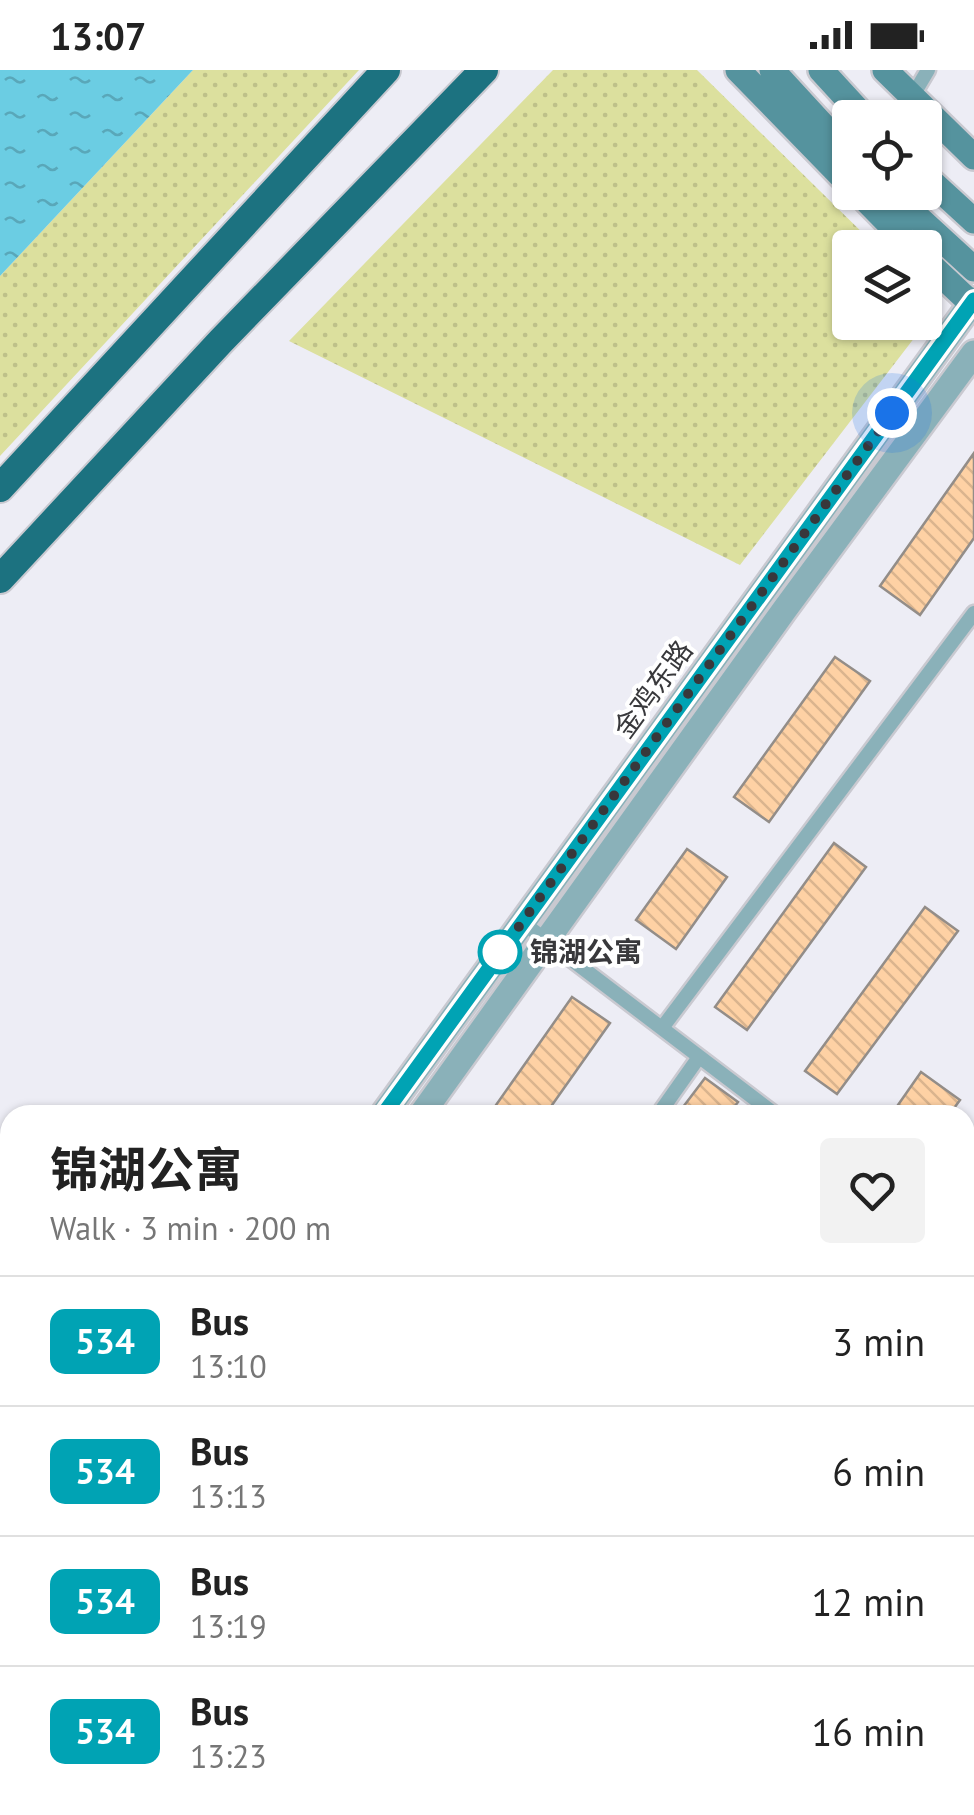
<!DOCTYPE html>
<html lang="en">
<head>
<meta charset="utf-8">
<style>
  :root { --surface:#fff; --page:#f2f2f2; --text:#222; --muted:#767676; --line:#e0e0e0 }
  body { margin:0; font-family:"PT Sans","Noto Sans SC",sans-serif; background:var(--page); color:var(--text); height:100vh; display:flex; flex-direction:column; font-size:38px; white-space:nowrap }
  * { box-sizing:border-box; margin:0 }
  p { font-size:32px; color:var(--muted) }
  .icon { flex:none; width:55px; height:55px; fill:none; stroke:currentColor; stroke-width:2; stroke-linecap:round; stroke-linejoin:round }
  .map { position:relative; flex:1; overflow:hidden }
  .panel { position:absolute; left:0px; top:1035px; width:975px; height:710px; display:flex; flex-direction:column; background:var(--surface); border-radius:30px 30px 0 0; box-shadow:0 2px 8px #0004 }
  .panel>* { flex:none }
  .badge { padding:0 20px; border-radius:15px; font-size:35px; line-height:65px }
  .controls { position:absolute; left:832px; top:30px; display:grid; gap:20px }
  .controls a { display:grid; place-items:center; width:110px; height:110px; border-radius:10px; background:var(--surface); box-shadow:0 2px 8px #0004; font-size:50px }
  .you { position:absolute; width:50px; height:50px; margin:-25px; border:8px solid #fff; border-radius:50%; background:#1a73e8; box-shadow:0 0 0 15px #1a73e833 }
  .map>.badge { position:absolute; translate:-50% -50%; box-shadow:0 0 0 5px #fff }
  .round { display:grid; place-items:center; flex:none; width:105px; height:105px; border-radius:10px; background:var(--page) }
  .headline { display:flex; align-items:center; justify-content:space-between; height:170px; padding:0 50px }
  h1 { font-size:48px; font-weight:700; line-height:75px }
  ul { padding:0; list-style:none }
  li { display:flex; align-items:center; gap:30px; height:130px; padding:0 50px; border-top:2px solid var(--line) }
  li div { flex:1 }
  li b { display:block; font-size:38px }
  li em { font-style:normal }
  li .badge { min-width:110px; font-weight:700; text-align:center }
  .status { display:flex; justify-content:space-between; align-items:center; height:70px; padding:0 50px; background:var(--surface); direction:ltr }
  .status svg { height:28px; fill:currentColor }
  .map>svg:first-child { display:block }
</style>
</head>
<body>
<div class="status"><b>13:07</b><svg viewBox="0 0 49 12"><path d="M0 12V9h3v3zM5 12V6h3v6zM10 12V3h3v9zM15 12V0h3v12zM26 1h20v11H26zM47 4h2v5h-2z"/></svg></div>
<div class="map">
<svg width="974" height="1745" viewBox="0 0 974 1745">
  <defs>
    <pattern id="park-dots" width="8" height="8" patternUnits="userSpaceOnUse" patternTransform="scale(2.5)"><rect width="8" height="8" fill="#dce09e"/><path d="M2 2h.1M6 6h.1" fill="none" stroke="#bec189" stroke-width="1.8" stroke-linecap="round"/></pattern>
    <pattern id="water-ripples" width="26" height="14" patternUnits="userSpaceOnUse" patternTransform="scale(2.5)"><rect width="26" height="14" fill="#6bcde3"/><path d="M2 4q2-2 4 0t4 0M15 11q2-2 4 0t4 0" fill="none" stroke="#59a7b9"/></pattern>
    <pattern id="building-back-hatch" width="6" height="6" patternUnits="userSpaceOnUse" patternTransform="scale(2.5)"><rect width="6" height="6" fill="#fed1a4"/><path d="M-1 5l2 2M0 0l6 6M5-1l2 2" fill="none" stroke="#dab48e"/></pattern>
  </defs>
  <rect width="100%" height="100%" fill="#ededf5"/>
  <path fill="url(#park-dots)" d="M 193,0 L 359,0 L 0,386 L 0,206 Z
    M 553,0 L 697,0 L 877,177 L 850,178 L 850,252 L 925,252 L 925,225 L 938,237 L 740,495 L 289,271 Z"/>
  <path fill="url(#water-ripples)" d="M 0,0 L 193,0 L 0,206 Z"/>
  <path fill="url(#building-back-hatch)" stroke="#938d88" stroke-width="2.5" d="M 974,383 L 974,468 L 920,545 L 880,516 Z
    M 835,587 L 870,611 L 769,752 L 734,727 Z
    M 834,773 L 866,797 L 747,960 L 715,937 Z
    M 687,779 L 727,807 L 676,879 L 636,850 Z
    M 925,837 L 958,861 L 837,1024 L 805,1001 Z
    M 572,927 L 610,953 L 545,1045 L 489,1045 Z
    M 921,1002 L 960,1030 L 949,1045 L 891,1045 Z
    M 705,1008 L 738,1032 L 728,1045 L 677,1045 Z"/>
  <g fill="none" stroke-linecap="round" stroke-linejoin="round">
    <defs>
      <path id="service" d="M 912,27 L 928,0
        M 522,852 L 776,1045
        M 662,958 L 974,543
        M 658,1045 L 699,987
        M 965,1188 L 974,1195
        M 965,1457 L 974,1432
        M 965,1622 L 974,1623
        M 965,1658 L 974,1659
        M 628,1735 L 714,1743 L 724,1735
        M 805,1745 L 818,1735"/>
      <path id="tertiary" d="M 383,1045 L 974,230
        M 421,1045 L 785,539 L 974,283
        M 0,1662 L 10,1640
        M 0,1742 L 10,1716"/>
      <path id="secondary" d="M 738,0 L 850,115
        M 772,0 L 850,85
        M 821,0 L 865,48
        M 885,0 L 974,87
        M 925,106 L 974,151
        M 858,122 L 913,178
        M 890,122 L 974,199
        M 925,190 L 974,236"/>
      <path id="trunk" d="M 0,418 L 386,0
        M 0,509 L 221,271 L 484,0"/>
    </defs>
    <use href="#service" stroke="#c9c9d0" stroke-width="19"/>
    <use href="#tertiary" stroke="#c9c9d0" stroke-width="30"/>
    <use href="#secondary" stroke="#c9c9d0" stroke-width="30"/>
    <use href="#trunk" stroke="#c9c9d0" stroke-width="32"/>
    <use href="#service" stroke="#8ab1b9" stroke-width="14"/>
    <use href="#tertiary" stroke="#8ab1b9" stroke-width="25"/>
    <use href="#secondary" stroke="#55939e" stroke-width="25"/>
    <use href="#trunk" stroke="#1c7280" stroke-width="28"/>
  </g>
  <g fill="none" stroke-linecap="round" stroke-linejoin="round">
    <defs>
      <path id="line" d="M 383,1045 L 974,230"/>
    </defs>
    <use href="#line" stroke="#fff" stroke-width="22"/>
    <use href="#line" stroke="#00a3b4" stroke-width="15"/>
    <path stroke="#38383b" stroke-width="10" stroke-dasharray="0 18" d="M 500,882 L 499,884 L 892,343"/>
  </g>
  <circle fill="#fff" stroke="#00a3b4" stroke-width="5" cx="500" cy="882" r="20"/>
  <g text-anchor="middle" stroke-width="8" stroke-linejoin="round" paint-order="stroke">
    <g font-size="28" fill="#38383b" stroke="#fff">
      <text transform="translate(653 619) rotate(-54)" y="10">金鸡东路</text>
    </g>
    <g font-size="28" font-weight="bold" fill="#38383b" stroke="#fff" text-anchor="start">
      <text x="530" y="892">锦湖公寓</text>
    </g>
  </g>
</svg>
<div class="controls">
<a><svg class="icon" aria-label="locate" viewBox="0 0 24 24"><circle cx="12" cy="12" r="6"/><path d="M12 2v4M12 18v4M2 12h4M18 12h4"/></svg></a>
<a><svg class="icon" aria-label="layers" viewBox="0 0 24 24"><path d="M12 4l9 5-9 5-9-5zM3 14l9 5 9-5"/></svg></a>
</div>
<div class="you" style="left:892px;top:343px"></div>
<section class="panel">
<div class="headline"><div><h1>锦湖公寓</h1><p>Walk · 3 min · 200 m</p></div><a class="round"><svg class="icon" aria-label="heart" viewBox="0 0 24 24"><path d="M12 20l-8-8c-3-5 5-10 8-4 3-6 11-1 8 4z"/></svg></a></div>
<ul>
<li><span class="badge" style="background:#00a3b4;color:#fff">534</span><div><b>Bus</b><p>13:10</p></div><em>3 min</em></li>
<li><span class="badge" style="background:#00a3b4;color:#fff">534</span><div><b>Bus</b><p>13:13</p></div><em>6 min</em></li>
<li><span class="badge" style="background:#00a3b4;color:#fff">534</span><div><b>Bus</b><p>13:19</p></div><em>12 min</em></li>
<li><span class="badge" style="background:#00a3b4;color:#fff">534</span><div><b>Bus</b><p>13:23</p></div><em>16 min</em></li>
</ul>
</section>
</div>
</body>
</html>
